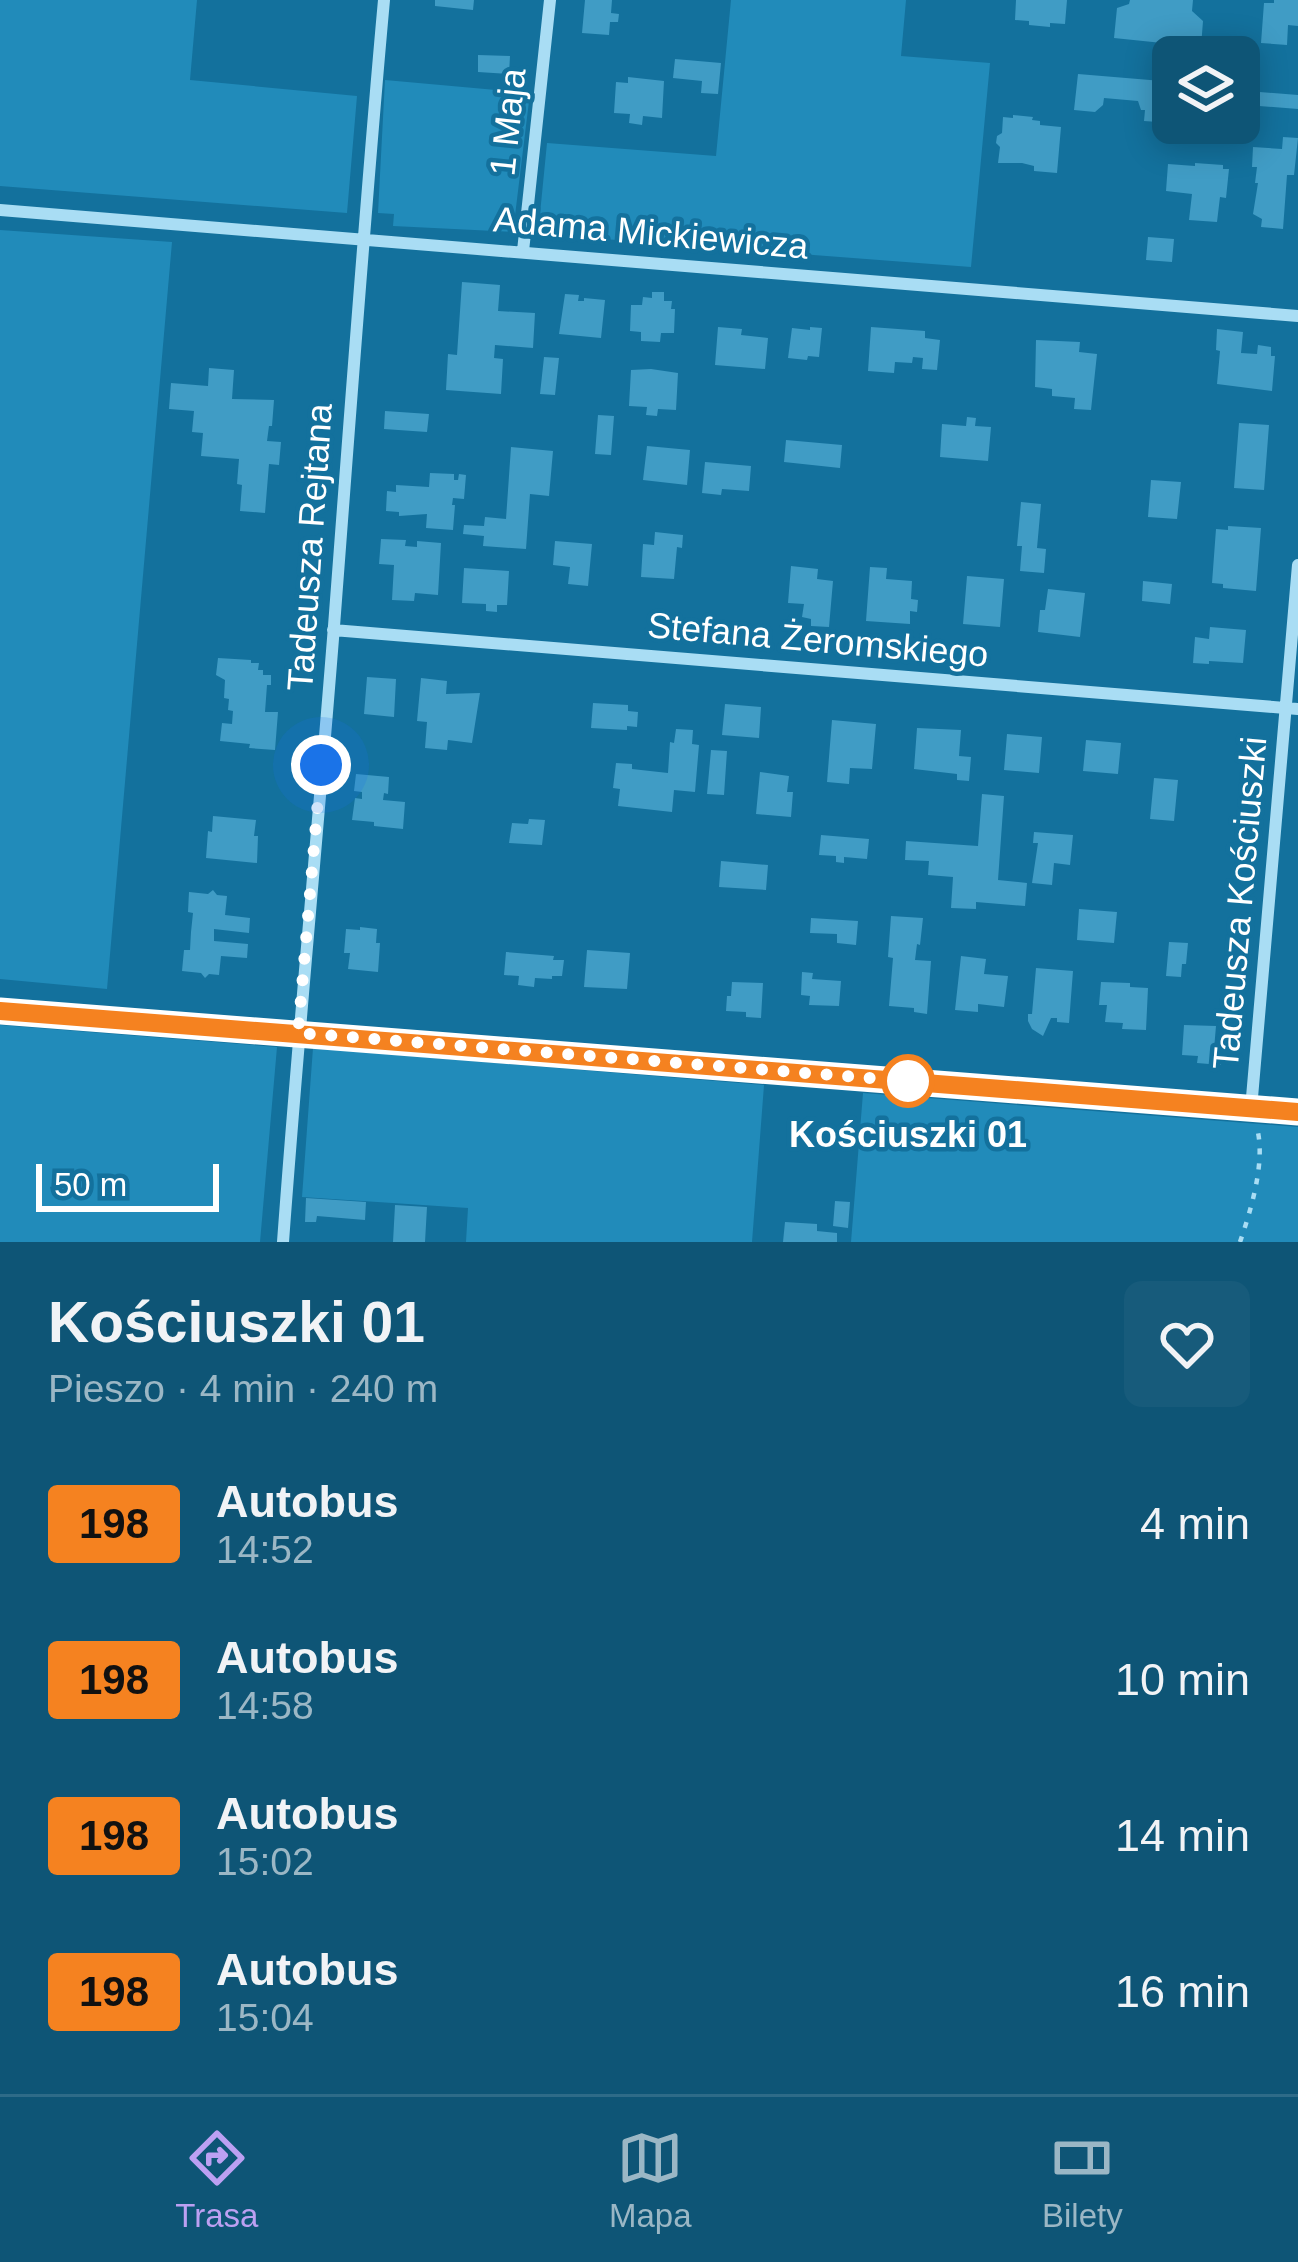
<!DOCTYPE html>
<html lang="pl">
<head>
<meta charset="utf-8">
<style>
  :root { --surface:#0e5576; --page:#175b7b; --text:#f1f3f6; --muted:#9bb7c5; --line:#2e6b88; --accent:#bca0f2 }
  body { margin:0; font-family:Helvetica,sans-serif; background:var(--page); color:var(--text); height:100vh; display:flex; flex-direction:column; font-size:45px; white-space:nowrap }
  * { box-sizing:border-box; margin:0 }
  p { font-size:39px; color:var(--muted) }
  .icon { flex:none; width:66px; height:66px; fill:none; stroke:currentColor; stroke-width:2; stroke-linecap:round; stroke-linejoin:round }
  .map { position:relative; height:1242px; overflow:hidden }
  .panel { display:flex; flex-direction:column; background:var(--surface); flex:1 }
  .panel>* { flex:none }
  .badge { padding:0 24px; border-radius:9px; font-size:42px; line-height:78px }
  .controls { position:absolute; left:1152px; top:36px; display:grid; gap:24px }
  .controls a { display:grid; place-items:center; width:108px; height:108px; border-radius:18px; background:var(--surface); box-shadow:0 6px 30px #0003; font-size:60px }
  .scale { position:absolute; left:36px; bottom:30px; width:183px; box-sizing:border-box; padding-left:12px; border:6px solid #fff; border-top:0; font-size:33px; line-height:42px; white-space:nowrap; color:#fff; -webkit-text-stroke:9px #13719d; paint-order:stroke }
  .you { position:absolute; width:60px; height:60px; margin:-30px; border:9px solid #fff; border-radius:50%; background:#1a73e8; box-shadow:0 0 0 18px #1a73e833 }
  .map>.badge { position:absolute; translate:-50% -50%; box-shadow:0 0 0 6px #fff }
  .round { display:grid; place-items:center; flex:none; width:126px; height:126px; border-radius:18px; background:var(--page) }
  .summary { display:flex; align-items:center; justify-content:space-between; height:204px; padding:0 48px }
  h1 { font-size:57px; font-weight:600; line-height:90px }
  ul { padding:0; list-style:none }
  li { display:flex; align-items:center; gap:36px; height:156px; padding:0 48px }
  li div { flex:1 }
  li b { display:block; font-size:45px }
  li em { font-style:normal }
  li .badge { min-width:132px; font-weight:700; text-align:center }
  .tabs { display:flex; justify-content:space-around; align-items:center; height:168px; border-top:3px solid var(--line); background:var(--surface); font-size:33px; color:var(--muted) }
  .tabs a { display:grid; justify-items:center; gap:6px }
  .tabs .current { color:var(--accent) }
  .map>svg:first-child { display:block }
</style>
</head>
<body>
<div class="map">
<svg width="1298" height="1242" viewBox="0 0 1298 1242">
  <rect width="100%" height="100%" fill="#13719d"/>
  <path fill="#218bba" d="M 0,0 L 197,0 L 190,80 L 357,96 L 347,213 L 0,186 Z
    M 731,0 L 906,0 L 901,56 L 990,63 L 971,267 L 538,234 L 547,143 L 716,156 Z
    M 385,80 L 530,93 L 513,232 L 393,226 L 394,214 L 378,213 Z
    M 0,230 L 172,242 L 107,989 L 0,979 Z
    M 0,1025 L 277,1047 L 260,1242 L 0,1242 Z
    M 313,1048 L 764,1085 L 752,1242 L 466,1242 L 468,1208 L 302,1197 Z
    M 863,1093 L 1298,1127 L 1298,1242 L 851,1242 Z"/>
  <path fill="#409cc5" d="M 435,0 L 474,0 L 473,10 L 435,6 Z
    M 585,0 L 612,0 L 611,13 L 619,14 L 618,22 L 610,22 L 609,35 L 582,33 Z
    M 1016,0 L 1067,0 L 1065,24 L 1050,23 L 1050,27 L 1029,25 L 1029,21 L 1015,20 Z
    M 1130,0 L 1193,0 L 1192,11 L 1203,21 L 1201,47 L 1114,38 L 1117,8 L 1129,4 Z
    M 1274,0 L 1298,0 L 1298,26 L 1288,25 L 1287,45 L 1261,43 L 1264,3 L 1274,3 Z
    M 478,55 L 510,56 L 509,74 L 478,72 Z
    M 675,59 L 721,63 L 718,94 L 701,93 L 702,81 L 673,78 Z
    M 1078,74 L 1162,81 L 1158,122 L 1144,121 L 1145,110 L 1141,110 L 1138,101 L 1104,98 L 1103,105 L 1095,112 L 1074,110 Z
    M 628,77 L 664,81 L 662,118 L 643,116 L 642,125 L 629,123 L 630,114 L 614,113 L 616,82 L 628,83 Z
    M 1247,91 L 1298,95 L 1298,109 L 1246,105 Z
    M 1013,115 L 1033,117 L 1032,120 L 1040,121 L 1040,125 L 1061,127 L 1057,173 L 1034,171 L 1034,166 L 1022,163 L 998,163 L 1000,147 L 996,143 L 997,136 L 1002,133 L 1003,117 L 1013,118 Z
    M 1283,137 L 1298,138 L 1294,175 L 1287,175 L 1283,229 L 1261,227 L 1262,219 L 1253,214 L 1258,183 L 1255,183 L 1257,167 L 1252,167 L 1253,147 L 1282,149 Z
    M 1195,163 L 1223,165 L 1223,169 L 1229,169 L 1226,198 L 1220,197 L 1217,222 L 1189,220 L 1192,194 L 1166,191 L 1168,164 L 1195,166 Z
    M 1148,237 L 1174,239 L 1172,262 L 1146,260 Z
    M 462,282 L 500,285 L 498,311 L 535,313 L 533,348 L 495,345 L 494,358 L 503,359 L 501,394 L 446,390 L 448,354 L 457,355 Z
    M 652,292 L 664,292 L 664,301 L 672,301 L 671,309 L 675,309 L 674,333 L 661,333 L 660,342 L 641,341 L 641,332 L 630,331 L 631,305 L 642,305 L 643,297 L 652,298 Z
    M 565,294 L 579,295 L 578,301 L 584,301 L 584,298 L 605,300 L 601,338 L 559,334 Z
    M 718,327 L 742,329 L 741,335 L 768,338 L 765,369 L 715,365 Z
    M 810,327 L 822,328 L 819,357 L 808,356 L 807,360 L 788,358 L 792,328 L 810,330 Z
    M 871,327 L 925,331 L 925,338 L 940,340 L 937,370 L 922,369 L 923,358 L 913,357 L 912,363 L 895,362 L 894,373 L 868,371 Z
    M 1217,329 L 1243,332 L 1241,353 L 1257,354 L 1258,345 L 1271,347 L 1271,356 L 1275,356 L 1272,391 L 1217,384 L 1220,351 L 1216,350 Z
    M 1036,340 L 1080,342 L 1079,352 L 1097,354 L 1091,410 L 1074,409 L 1075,398 L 1052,396 L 1052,389 L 1035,387 Z
    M 544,357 L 559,358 L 555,395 L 540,394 Z
    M 209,368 L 234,370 L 232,399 L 274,400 L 272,426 L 269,426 L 267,441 L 281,442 L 279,465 L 269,464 L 265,513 L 240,511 L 242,485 L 237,484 L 239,459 L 201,456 L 203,433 L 192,432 L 194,411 L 169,409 L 171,383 L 208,386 Z
    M 651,369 L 678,373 L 676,410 L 658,409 L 657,416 L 646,415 L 647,407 L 629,406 L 631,370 Z
    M 385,411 L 429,414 L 427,432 L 384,429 Z
    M 598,415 L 614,416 L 611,455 L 595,454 Z
    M 967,417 L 976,418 L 975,426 L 991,427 L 988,461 L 940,457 L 942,424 L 966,426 Z
    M 1239,423 L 1269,425 L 1264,490 L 1234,488 Z
    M 786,440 L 842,445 L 840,468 L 784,462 Z
    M 647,446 L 690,450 L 687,485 L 643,480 Z
    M 511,447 L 553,451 L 549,496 L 530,494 L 526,549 L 483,546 L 484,536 L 463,534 L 464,525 L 484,526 L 485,517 L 506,519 Z
    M 705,462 L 751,466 L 749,491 L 722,489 L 721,495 L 702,493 Z
    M 430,473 L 454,474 L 454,480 L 458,480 L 459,474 L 466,475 L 464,499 L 453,498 L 452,505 L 455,505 L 453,530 L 426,528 L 427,514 L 399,516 L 399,512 L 386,511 L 387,491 L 396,492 L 396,485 L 429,487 Z
    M 1151,480 L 1181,482 L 1177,519 L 1148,517 Z
    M 1021,502 L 1041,504 L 1037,548 L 1046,549 L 1044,573 L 1020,571 L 1022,546 L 1017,546 Z
    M 1228,526 L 1261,528 L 1256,591 L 1223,588 L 1223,584 L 1212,583 L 1216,529 L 1228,530 Z
    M 655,532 L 683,535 L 682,548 L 677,547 L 674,579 L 641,577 L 643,544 L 654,545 Z
    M 381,539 L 406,540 L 405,546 L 417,547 L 417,541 L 441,543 L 438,595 L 415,593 L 414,601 L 392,600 L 394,565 L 379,564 Z
    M 555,541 L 592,544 L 588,586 L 568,584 L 570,567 L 553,565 Z
    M 791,566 L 818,569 L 817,579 L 833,581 L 829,627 L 811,626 L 811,619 L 802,617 L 804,604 L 788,603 Z
    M 870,567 L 887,568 L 886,579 L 912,581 L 911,599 L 918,600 L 917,612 L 910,611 L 910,624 L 866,621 Z
    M 464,568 L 509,571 L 507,605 L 497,605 L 497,612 L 486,611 L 486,604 L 462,603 Z
    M 967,576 L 1004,579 L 1000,627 L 963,624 Z
    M 1143,581 L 1172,584 L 1170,604 L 1142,601 Z
    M 1048,589 L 1085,593 L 1080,637 L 1038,632 L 1040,610 L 1045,610 Z
    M 1210,627 L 1246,630 L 1243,663 L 1209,661 L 1209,664 L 1193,663 L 1195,637 L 1209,639 Z
    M 218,658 L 251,660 L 251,663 L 259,663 L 258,670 L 263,670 L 263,675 L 271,675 L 271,685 L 267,685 L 265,712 L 278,712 L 275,750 L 249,748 L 250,744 L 220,741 L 222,723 L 232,724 L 233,711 L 228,710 L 229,699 L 224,698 L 225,680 L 216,675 Z
    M 367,677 L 396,679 L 394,717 L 364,714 Z
    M 421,678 L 447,681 L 446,694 L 480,693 L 472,743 L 448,740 L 447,750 L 425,748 L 427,722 L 417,721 Z
    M 593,703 L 628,705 L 628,711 L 638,712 L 637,727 L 627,726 L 627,730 L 591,728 Z
    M 725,704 L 761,707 L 759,738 L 722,735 Z
    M 832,720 L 876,724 L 872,769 L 850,768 L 849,784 L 827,782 Z
    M 917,728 L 961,730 L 959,756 L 971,757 L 969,781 L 957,780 L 957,774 L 914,769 Z
    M 676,729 L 693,730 L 692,744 L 699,745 L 695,792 L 674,790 L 672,812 L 618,806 L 620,789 L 613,788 L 616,763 L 632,764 L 632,769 L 668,773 L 670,742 L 674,743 Z
    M 1007,734 L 1042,737 L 1039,773 L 1004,770 Z
    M 1086,740 L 1121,743 L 1118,774 L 1083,771 Z
    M 711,750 L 727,751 L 724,795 L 707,794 Z
    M 760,772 L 789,776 L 787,792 L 793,792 L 791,817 L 756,814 Z
    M 356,774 L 389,777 L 388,794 L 384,793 L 383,800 L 405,802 L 403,829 L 374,826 L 374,822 L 352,820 L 355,798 L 362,799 L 362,792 L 354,791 Z
    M 1154,778 L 1178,780 L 1174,821 L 1150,819 Z
    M 982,794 L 1004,796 L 998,880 L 1027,883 L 1025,906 L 976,902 L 976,909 L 951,908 L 953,877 L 928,875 L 929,861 L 905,860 L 906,841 L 978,846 Z
    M 213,816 L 256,820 L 254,836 L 258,836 L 257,863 L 206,858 L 208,831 L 212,832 Z
    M 529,819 L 545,820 L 542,845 L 509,843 L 512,823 L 528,824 Z
    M 1034,832 L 1073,835 L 1070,865 L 1054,863 L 1052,885 L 1032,883 L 1038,843 L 1033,843 Z
    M 821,835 L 869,839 L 867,859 L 844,857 L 844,863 L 836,862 L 836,856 L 819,855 Z
    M 721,861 L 768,865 L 766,890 L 719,887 Z
    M 213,890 L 217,895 L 227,896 L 225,915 L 250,918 L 249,933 L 214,929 L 214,941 L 248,944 L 247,958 L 221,956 L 219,975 L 209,974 L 205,978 L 201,973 L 182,971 L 184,950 L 190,950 L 191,932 L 193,913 L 188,912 L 189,892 L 208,894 Z
    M 1079,909 L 1117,912 L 1114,943 L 1077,940 Z
    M 891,916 L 923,918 L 920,945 L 917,944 L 915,960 L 931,961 L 927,1014 L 914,1012 L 914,1008 L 889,1006 L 893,958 L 888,957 Z
    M 811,918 L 858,921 L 856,945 L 837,943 L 837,934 L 810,933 Z
    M 360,927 L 377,929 L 376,943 L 380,943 L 378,972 L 348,969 L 350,953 L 344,953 L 346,929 L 360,930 Z
    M 1169,942 L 1188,943 L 1186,964 L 1182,964 L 1181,977 L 1166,976 Z
    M 587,950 L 630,953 L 627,989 L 584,987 Z
    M 506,952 L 554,956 L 553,960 L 564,960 L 562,976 L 552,976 L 552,979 L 535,978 L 534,987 L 518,985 L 519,976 L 504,975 Z
    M 961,956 L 986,959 L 984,974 L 1008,976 L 1004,1007 L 978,1004 L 978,1012 L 955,1010 Z
    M 1036,968 L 1073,971 L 1069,1023 L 1057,1022 L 1057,1018 L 1051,1018 L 1043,1036 L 1032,1029 L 1028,1021 L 1028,1014 L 1032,1014 Z
    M 802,972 L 813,973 L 812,979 L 841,981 L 839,1006 L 809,1005 L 810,996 L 801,995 Z
    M 732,982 L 763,983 L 761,1018 L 746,1017 L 746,1012 L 726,1011 L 727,996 L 731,996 Z
    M 1101,982 L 1130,983 L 1130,987 L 1148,988 L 1146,1030 L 1122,1029 L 1123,1023 L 1105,1022 L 1107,1005 L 1099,1005 Z
    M 1184,1025 L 1216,1026 L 1214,1049 L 1222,1050 L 1221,1065 L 1197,1063 L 1198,1056 L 1182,1055 Z
    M 306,1198 L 366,1202 L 365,1220 L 317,1216 L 316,1222 L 305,1222 Z
    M 835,1201 L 850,1202 L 848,1228 L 833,1226 Z
    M 395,1205 L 427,1207 L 425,1242 L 393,1242 Z
    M 785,1222 L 817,1224 L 817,1231 L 837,1233 L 837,1242 L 783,1242 Z"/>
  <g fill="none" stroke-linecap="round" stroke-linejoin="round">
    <path stroke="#a9ddf4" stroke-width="4.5" stroke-dasharray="6 9" stroke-linecap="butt" d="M 1240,1242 C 1251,1210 1267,1158 1256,1125"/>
    <path stroke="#a9ddf4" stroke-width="12" d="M 0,210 L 1298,316
      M 523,251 L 550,0
      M 333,630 L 1298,709
      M 0,1011 L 1298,1112
      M 1251,1109 L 1298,565
      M 283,1242 C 298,1036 318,831 334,626 C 350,417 365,208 384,0"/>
  </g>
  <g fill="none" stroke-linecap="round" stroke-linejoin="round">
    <defs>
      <path id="line" d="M 0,1011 L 1298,1112"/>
    </defs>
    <use href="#line" stroke="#fff" stroke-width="27"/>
    <use href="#line" stroke="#f58220" stroke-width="18"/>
    <path stroke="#fff" stroke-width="12" stroke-dasharray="0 21.6" d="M 321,765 L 298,1033 L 908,1081"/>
  </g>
  <circle fill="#fff" stroke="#f58220" stroke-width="6" cx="908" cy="1081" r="24"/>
  <g text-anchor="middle" stroke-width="9" stroke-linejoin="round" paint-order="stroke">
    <g font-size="36" fill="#fff" stroke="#13719d">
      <text transform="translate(507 122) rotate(-84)" y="13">1 Maja</text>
      <text transform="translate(651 232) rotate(5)" y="13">Adama Mickiewicza</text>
      <text transform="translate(309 547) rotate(-86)" y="13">Tadeusza Rejtana</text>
      <text transform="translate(818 639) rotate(5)" y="13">Stefana Żeromskiego</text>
      <text transform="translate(1239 903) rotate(-85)" y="13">Tadeusza Kościuszki</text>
    </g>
    <g font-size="36" font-weight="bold" fill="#fff" stroke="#13719d">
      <text x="908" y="1147">Kościuszki 01</text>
    </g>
  </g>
</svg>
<div class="controls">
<a><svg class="icon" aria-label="layers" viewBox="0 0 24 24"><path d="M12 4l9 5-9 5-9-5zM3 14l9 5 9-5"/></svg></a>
</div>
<div class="scale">50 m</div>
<div class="you" style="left:321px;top:765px"></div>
</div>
<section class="panel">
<div class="summary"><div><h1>Kościuszki 01</h1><p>Pieszo · 4 min · 240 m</p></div><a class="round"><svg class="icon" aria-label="heart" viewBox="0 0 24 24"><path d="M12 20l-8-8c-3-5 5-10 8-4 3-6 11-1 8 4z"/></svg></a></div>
<ul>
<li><span class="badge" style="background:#f58220;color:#111">198</span><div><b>Autobus</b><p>14:52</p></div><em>4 min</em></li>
<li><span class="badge" style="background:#f58220;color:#111">198</span><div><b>Autobus</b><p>14:58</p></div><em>10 min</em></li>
<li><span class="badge" style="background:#f58220;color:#111">198</span><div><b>Autobus</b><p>15:02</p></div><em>14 min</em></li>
<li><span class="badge" style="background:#f58220;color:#111">198</span><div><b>Autobus</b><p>15:04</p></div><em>16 min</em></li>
</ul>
</section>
<nav class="tabs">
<a class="current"><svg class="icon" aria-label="directions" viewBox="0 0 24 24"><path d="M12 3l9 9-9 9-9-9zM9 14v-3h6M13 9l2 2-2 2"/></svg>Trasa</a>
<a><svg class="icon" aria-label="map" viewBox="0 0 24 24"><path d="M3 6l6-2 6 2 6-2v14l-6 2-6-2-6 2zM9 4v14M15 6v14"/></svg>Mapa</a>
<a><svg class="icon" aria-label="tickets" viewBox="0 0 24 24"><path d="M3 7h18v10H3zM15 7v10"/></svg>Bilety</a>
</nav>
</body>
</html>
